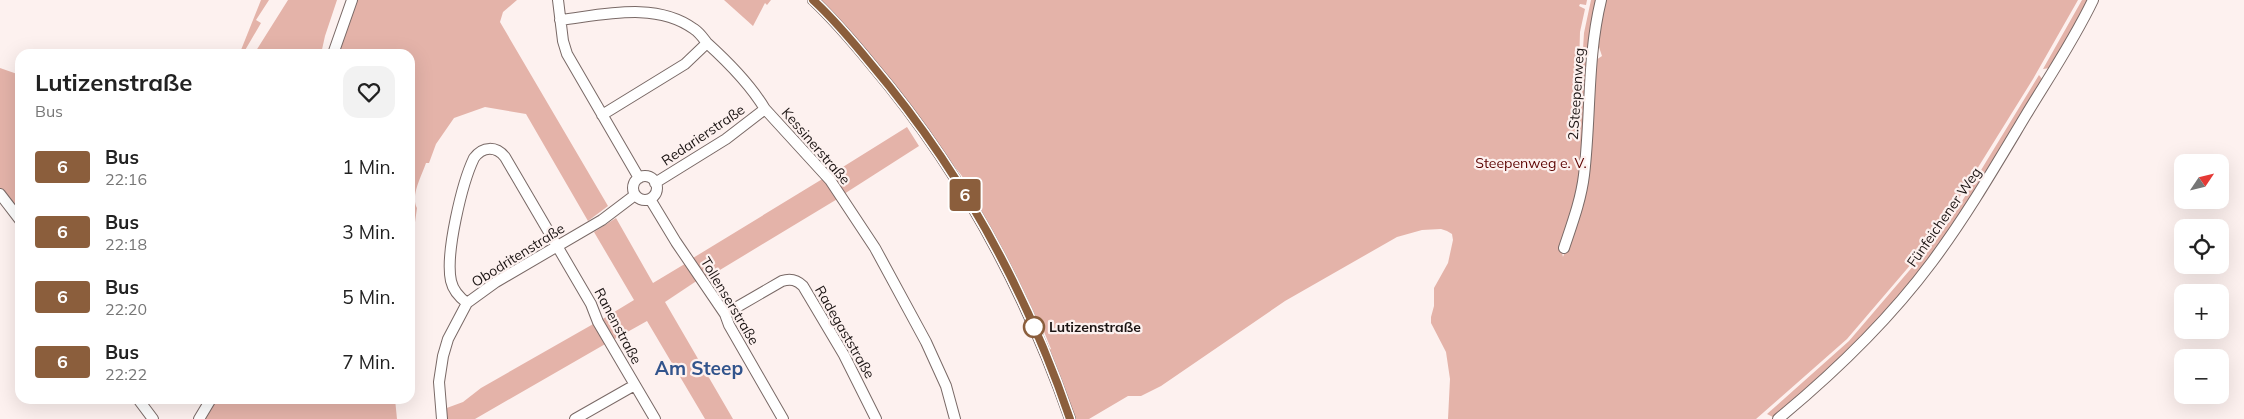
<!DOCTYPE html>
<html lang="de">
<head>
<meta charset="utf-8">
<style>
  :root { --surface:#fff; --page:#f2f2f2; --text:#222; --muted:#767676 }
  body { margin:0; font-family:Mulish,sans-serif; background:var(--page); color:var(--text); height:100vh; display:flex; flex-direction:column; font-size:19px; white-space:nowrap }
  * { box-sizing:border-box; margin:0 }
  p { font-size:16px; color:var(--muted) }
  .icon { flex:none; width:28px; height:28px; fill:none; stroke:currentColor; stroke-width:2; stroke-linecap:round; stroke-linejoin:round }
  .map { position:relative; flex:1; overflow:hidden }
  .drawer { position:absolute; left:15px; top:49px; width:400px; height:355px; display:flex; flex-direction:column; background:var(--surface); border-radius:15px; box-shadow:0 5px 20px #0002 }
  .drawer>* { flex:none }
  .badge { padding:0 10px; border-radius:4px; font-size:18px; line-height:32px }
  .needle { width:32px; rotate:55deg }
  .tools { position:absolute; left:2174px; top:154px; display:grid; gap:10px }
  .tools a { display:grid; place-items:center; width:55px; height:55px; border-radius:10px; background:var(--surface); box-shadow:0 5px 20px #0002; font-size:25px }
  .map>.badge { position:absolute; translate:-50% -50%; box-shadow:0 0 0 2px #fff }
  .round { display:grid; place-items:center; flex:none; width:52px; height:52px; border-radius:15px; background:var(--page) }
  .head { display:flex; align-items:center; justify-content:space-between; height:85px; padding:0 20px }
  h1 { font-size:24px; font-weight:700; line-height:38px }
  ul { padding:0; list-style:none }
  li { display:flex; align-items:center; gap:15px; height:65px; padding:0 20px }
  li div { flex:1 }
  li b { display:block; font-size:19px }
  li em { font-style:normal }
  li .badge { min-width:55px; font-weight:700; text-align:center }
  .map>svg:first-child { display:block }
</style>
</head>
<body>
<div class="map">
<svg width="2244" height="419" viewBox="0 0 2244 419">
  <rect width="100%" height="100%" fill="#fdf1ef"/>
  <path fill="#e4b3a9" d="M 261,0 L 269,0 L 256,20 L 261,23 L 244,52 L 241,50 Z
    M 288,0 L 337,0 L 325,36 L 321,54 L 254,54 Z
    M 356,0 L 517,0 L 503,12 L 500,22 L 608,206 L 588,221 L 526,114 L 485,107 L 454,118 L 436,144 L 429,163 L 426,163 C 422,175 410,196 417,208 L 410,258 L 410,54 L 338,54 Z
    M 724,0 L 771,0 L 767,5 L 765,3 L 753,26 Z
    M 819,0 L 1587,0 L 1586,5 L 1580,4 L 1579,6 L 1585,9 L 1580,32 L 1579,68 L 1576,71 L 1576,73 L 1582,72 L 1589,74 L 1580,180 L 1577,183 L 1580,184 L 1561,248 L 1563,257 L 1577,216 L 1596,60 L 1602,56 L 1596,38 L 1603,0 L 2078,0 L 2033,79 L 1936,235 L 1847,339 L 1756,419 L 1448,419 L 1450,379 L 1446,352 L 1431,323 L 1431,317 L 1434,306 L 1434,288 L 1448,263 L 1453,240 L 1452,234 L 1447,231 L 1441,229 L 1422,230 L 1397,237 L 1285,301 L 1161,386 L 1141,396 L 1128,396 L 1089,419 L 1074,419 L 1047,350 L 1051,349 L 1038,317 L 1034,318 L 1005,254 L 973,199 C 971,183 956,170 947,157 C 907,102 863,52 819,0 Z
    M 1591,0 L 1599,0 L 1589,70 L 1584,69 L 1582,65 L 1584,33 Z
    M 2082,0 L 2088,0 L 2050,68 L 2043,69 Z
    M 0,68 L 20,75 L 20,213 L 0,189 Z
    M 2039,75 L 2043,80 C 2013,128 1985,177 1954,225 C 1909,293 1838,369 1773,417 L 1767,414 L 1849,341 L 1938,237 L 1953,216 Z
    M 907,127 L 919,146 L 844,194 L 830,175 Z
    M 824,178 L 839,198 L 705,279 L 693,258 Z
    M 616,218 L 653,283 L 688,262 L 698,280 L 665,302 L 733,419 L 705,419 L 647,321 L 613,340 L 601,320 L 634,300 L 594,232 Z
    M 595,323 L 607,343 L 475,419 L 446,419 L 444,409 L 463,402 L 481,388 Z
    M 216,399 L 395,399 L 397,419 L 204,419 Z"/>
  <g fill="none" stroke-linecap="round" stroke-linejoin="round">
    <defs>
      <path id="minor" d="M 558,0 L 563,41 L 567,54 L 639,178
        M 813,0 C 834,20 853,42 871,64 C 960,169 1025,290 1070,419
        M 560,20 C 603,15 656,1 694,29 C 700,33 703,38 707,43 C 728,62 750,84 765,109 L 830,180 L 875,248 L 926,342 L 946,386 L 955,419
        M 333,54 L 352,0
        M 602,115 L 685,64 L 707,43
        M633 188a12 12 0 1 1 24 0a12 12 0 1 1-24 0Z
        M 655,183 L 726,139 L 765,109
        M 0,194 L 20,220
        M 650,199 L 676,242 L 725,314 L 729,325 L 783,419
        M 1564,248 C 1572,224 1581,200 1584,175 C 1591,117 1587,57 1601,0
        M 467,303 C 459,297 453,290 451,281 C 445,254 462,183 474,158 C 483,146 496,146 505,157 L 591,304 L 598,322 L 655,419
        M 725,314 L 782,281 C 791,278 797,280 803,286 L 844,355 L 876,419
        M 138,399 L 153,419
        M 199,419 L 211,399
        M 442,419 L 439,382 L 443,356 L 448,339 L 467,303 L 496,282 L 602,220 L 635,195
        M 575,419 L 633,386
        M 1778,419 C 1835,372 1888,321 1932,262 C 1967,215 1996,165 2026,115 C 2049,77 2074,40 2093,0"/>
    </defs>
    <use href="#minor" stroke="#796966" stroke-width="12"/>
    <use href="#minor" stroke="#fff" stroke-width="10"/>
  </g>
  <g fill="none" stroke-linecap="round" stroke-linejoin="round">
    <defs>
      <path id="line" d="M 813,0 C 834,19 853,42 871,64 C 959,168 1026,290 1070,419"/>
    </defs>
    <use href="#line" stroke="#fff" stroke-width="11"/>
    <use href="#line" stroke="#8b5e3c" stroke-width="8"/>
  </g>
  <circle fill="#fff" stroke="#8b5e3c" stroke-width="2.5" cx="1034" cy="327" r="10"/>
  <g text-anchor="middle" stroke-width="4.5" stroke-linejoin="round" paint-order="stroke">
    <g font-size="14" fill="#1b1413" stroke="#fdf1ef">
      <text transform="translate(1576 94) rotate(-86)" y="5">2.Steepenweg</text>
      <text transform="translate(703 135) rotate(-34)" y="5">Redarierstraße</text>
      <text transform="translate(816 146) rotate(49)" y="5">Kessinerstraße</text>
      <text transform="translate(1944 217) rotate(-55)" y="5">Fünfeichener Weg</text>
      <text transform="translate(518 255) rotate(-32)" y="5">Obodritenstraße</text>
      <text transform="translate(730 301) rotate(59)" y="5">Tollenserstraße</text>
      <text transform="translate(618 326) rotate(62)" y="5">Ranenstraße</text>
      <text transform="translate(845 332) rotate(60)" y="5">Radegaststraße</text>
    </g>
    <g font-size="14" fill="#5c0300" stroke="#fdf1ef">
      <text x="1531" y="168">Steepenweg e. V.</text>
    </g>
    <g font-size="14" font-weight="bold" fill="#1b1413" stroke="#fdf1ef" text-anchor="start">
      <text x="1049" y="332">Lutizenstraße</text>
    </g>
    <g font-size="19" font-weight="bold" fill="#32548c" stroke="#fdf1ef">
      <text x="699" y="375">Am Steep</text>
    </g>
  </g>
</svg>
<div class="tools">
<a><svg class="needle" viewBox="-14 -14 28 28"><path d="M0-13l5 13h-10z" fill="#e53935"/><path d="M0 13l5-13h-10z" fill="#767676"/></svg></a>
<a><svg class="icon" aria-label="locate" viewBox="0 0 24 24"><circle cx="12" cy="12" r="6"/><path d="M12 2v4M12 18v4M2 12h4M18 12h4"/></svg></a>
<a>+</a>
<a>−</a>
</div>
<b class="badge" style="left:965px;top:195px;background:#8b5e3c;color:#fff">6</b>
<section class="drawer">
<div class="head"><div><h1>Lutizenstraße</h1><p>Bus</p></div><a class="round"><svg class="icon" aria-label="heart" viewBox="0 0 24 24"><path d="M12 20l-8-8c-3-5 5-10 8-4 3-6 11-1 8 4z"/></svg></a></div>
<ul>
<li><span class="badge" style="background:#8b5e3c;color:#fff">6</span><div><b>Bus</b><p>22:16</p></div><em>1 Min.</em></li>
<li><span class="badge" style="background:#8b5e3c;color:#fff">6</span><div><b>Bus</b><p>22:18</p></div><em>3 Min.</em></li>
<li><span class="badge" style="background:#8b5e3c;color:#fff">6</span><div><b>Bus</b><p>22:20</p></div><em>5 Min.</em></li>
<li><span class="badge" style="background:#8b5e3c;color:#fff">6</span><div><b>Bus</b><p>22:22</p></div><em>7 Min.</em></li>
</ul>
</section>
</div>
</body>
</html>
